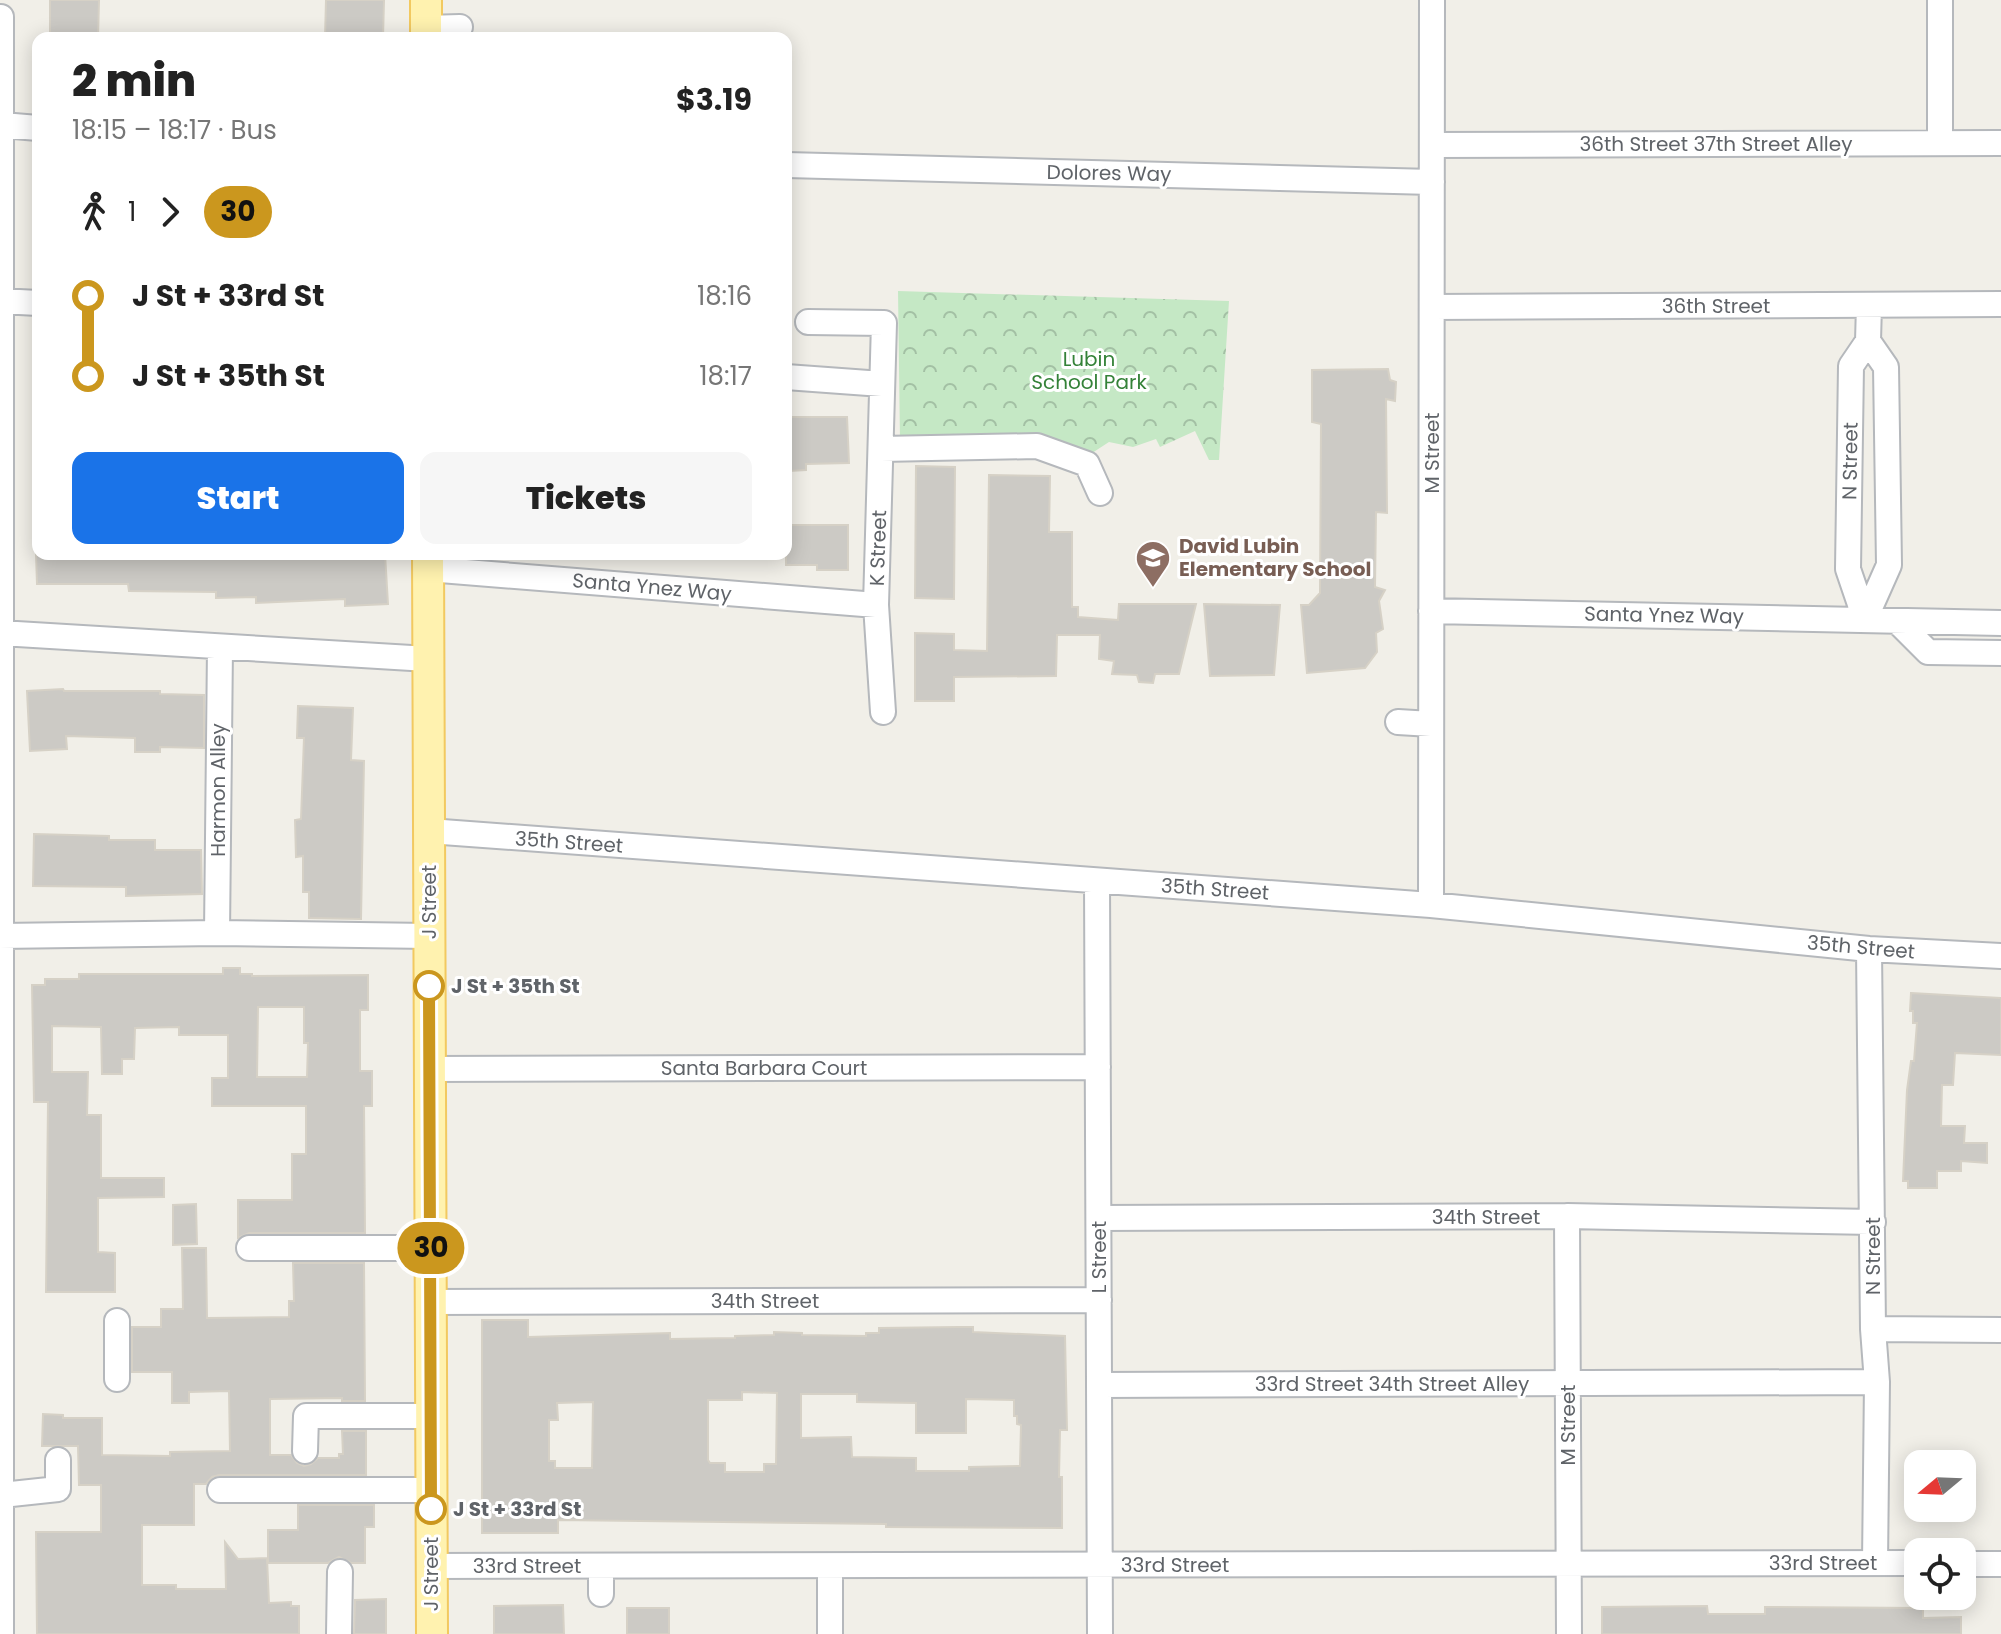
<!DOCTYPE html>
<html lang="en">
<head>
<meta charset="utf-8">
<style>
  :root { --surface:#fff; --page:#f6f6f6; --text:#222; --muted:#767676; --accent:#1a73e8 }
  body { margin:0; font-family:Poppins,sans-serif; background:var(--page); color:var(--text); height:100vh; display:flex; flex-direction:column; font-size:30px; white-space:nowrap }
  * { box-sizing:border-box; margin:0 }
  p { font-size:26px; color:var(--muted) }
  .icon { flex:none; width:44px; height:44px; fill:none; stroke:currentColor; stroke-width:2; stroke-linecap:round; stroke-linejoin:round }
  .map { position:relative; flex:1; overflow:hidden }
  .drawer { position:absolute; left:32px; top:32px; width:760px; height:528px; display:flex; flex-direction:column; background:var(--surface); border-radius:16px; box-shadow:0 4px 20px #0003 }
  .drawer>* { flex:none }
  .badge { padding:0 16px; border-radius:26px; font-size:28px; line-height:52px }
  .needle { width:52px; rotate:251deg }
  .controls { position:absolute; left:1904px; top:1450px; display:grid; gap:16px }
  .controls a { display:grid; place-items:center; width:72px; height:72px; border-radius:16px; background:var(--surface); box-shadow:0 4px 20px #0003; font-size:40px }
  .map>.badge { position:absolute; translate:-50% -50%; box-shadow:0 0 0 4px #fff }
  .legs { display:flex; align-items:center; gap:12px; height:88px; padding:0 40px; font-size:26px }
  .legs p { margin-inline-start:auto }
  .summary { display:flex; align-items:center; justify-content:space-between; height:136px; padding:0 40px }
  h1 { font-size:44px; font-weight:800; line-height:60px }
  .button { display:flex; gap:16px; margin-top:auto; padding:16px 40px }
  .button a { flex:1; height:92px; border-radius:16px; background:var(--accent); color:#fff; font-size:32px; font-weight:800; line-height:92px; text-align:center }
  .button a+a { background:var(--page); color:var(--text) }
  ul { padding:0 40px; list-style:none }
  li { display:flex; align-items:center; gap:28px; height:80px; font-size:30px }
  li i { display:grid; place-items:center; width:12px; height:100%; margin:0 10px; background:currentColor }
  li i::after { content:''; width:20px; height:20px; margin:-10px; border:6px solid; border-radius:50%; background:var(--surface) }
  li p { margin-inline-start:auto }
  li:first-child i { background:linear-gradient(#0000 50%,currentColor 0) }
  li:last-child i { background:linear-gradient(currentColor 50%,#0000 0) }
  .map>svg:first-child { display:block }
</style>
</head>
<body>
<div class="map">
<svg width="2001" height="1634" viewBox="0 0 2001 1634">
  <defs>
    <pattern id="forest-crowns" width="20" height="18" patternUnits="userSpaceOnUse" patternTransform="scale(2)"><rect width="20" height="18" fill="#c5e8c5"/><path d="M2 6a3 3 0 1 1 6 0M12 15a3 3 0 1 1 6 0" fill="none" stroke="#a3c0a4"/></pattern>
  </defs>
  <rect width="100%" height="100%" fill="#f1efe8"/>
  <path fill="url(#forest-crowns)" d="M 898,291 L 1229,301 L 1219,460 L 1209,460 L 1195,431 L 1160,447 L 1156,439 L 1133,447 L 1109,442 L 1089,455 L 1073,445 L 1053,441 L 900,441 Z"/>
  <path fill="#cccac5" stroke="#d6d1c6" stroke-width="2" fill-rule="evenodd" d="M 50,0 L 99,0 L 98,38 L 50,38 Z
    M 326,0 L 384,0 L 383,38 L 325,38 Z
    M 1388,369 L 1390,380 L 1396,382 L 1395,401 L 1386,399 L 1387,513 L 1376,512 L 1375,587 L 1385,590 L 1379,601 L 1383,629 L 1376,633 L 1377,652 L 1365,668 L 1307,673 L 1301,605 L 1309,605 L 1320,593 L 1321,424 L 1312,422 L 1312,370 Z
    M 786,417 L 847,417 L 849,463 L 806,464 L 806,470 L 789,471 L 789,458 L 786,458 Z
    M 916,466 L 955,467 L 954,599 L 915,598 Z
    M 989,475 L 1050,476 L 1049,532 L 1072,532 L 1072,607 L 1078,607 L 1078,617 L 1118,620 L 1119,604 L 1196,604 L 1179,674 L 1155,674 L 1153,683 L 1139,682 L 1137,675 L 1112,674 L 1114,661 L 1099,659 L 1100,635 L 1057,635 L 1056,676 L 954,677 L 954,701 L 915,701 L 915,633 L 954,634 L 954,650 L 987,651 Z
    M 786,525 L 848,525 L 848,570 L 817,570 L 817,565 L 786,565 Z
    M 36,554 L 385,554 L 388,604 L 345,606 L 345,599 L 256,603 L 256,597 L 216,598 L 216,592 L 129,591 L 128,584 L 37,584 Z
    M 1204,604 L 1280,605 L 1274,675 L 1210,676 Z
    M 63,689 L 64,691 L 160,691 L 160,694 L 204,695 L 204,748 L 160,747 L 160,752 L 135,752 L 135,738 L 66,736 L 67,749 L 30,751 L 27,691 Z
    M 298,706 L 353,708 L 351,760 L 364,761 L 361,919 L 309,918 L 309,892 L 303,892 L 303,856 L 296,857 L 295,820 L 301,819 L 304,738 L 297,738 Z
    M 34,834 L 109,836 L 109,840 L 155,840 L 155,850 L 201,850 L 202,894 L 126,896 L 126,887 L 33,886 Z
    M 223,968 L 240,968 L 240,974 L 252,974 L 252,976 L 368,975 L 368,1010 L 360,1010 L 360,1071 L 372,1071 L 372,1106 L 364,1106 L 365,1233 L 249,1233 L 238,1238 L 238,1200 L 292,1200 L 292,1154 L 306,1154 L 306,1106 L 212,1106 L 212,1078 L 228,1078 L 228,1035 L 179,1035 L 179,1027 L 135,1028 L 134,1059 L 122,1059 L 122,1074 L 102,1074 L 101,1027 L 52,1026 L 52,1072 L 88,1072 L 87,1115 L 101,1115 L 101,1178 L 164,1178 L 164,1197 L 98,1198 L 98,1252 L 115,1253 L 115,1292 L 46,1292 L 48,1102 L 34,1102 L 32,985 L 45,985 L 45,979 L 79,979 L 79,974 L 223,974 ZM 258,1007 L 304,1007 L 304,1043 L 308,1043 L 307,1077 L 257,1077 Z
    M 1911,993 L 2001,998 L 2001,1055 L 1955,1053 L 1953,1085 L 1942,1085 L 1941,1126 L 1965,1126 L 1964,1143 L 1987,1143 L 1987,1163 L 1961,1161 L 1961,1171 L 1937,1171 L 1937,1188 L 1908,1188 L 1908,1181 L 1903,1181 L 1907,1090 L 1911,1061 L 1914,1061 L 1917,1023 L 1913,1023 L 1913,1011 L 1910,1011 Z
    M 196,1204 L 197,1244 L 173,1245 L 173,1205 Z
    M 182,1248 L 206,1248 L 207,1318 L 289,1317 L 289,1301 L 294,1301 L 293,1263 L 364,1263 L 365,1401 L 342,1401 L 342,1398 L 270,1399 L 270,1455 L 291,1455 L 297,1463 L 304,1466 L 311,1464 L 318,1458 L 339,1458 L 339,1454 L 343,1454 L 342,1431 L 366,1431 L 366,1475 L 219,1475 L 212,1477 L 206,1484 L 194,1484 L 194,1525 L 142,1525 L 142,1585 L 176,1585 L 176,1589 L 226,1589 L 225,1542 L 238,1559 L 267,1558 L 269,1603 L 291,1602 L 291,1606 L 299,1606 L 299,1634 L 37,1634 L 36,1532 L 101,1532 L 101,1485 L 79,1485 L 78,1446 L 42,1446 L 43,1414 L 63,1415 L 63,1418 L 102,1418 L 102,1455 L 170,1456 L 170,1452 L 230,1451 L 229,1391 L 189,1392 L 189,1403 L 172,1403 L 172,1372 L 132,1372 L 132,1327 L 161,1327 L 161,1309 L 183,1309 Z
    M 482,1320 L 528,1320 L 528,1337 L 670,1333 L 670,1339 L 735,1338 L 735,1336 L 774,1335 L 774,1332 L 802,1333 L 802,1335 L 866,1336 L 866,1333 L 879,1333 L 879,1328 L 958,1327 L 973,1327 L 973,1332 L 1065,1336 L 1067,1430 L 1060,1430 L 1059,1477 L 1062,1477 L 1062,1528 L 886,1527 L 886,1524 L 558,1520 L 558,1533 L 482,1533 ZM 742,1392 L 777,1393 L 776,1464 L 764,1464 L 764,1472 L 725,1472 L 725,1463 L 710,1463 L 708,1460 L 708,1400 L 742,1400 ZM 801,1394 L 857,1394 L 857,1402 L 916,1403 L 916,1433 L 966,1433 L 966,1399 L 1014,1400 L 1014,1416 L 1017,1416 L 1017,1424 L 1021,1425 L 1020,1466 L 969,1467 L 969,1471 L 916,1471 L 916,1458 L 852,1457 L 851,1437 L 801,1438 ZM 593,1402 L 592,1468 L 555,1468 L 555,1461 L 549,1461 L 549,1420 L 558,1420 L 557,1403 Z
    M 298,1505 L 374,1505 L 374,1527 L 365,1527 L 365,1563 L 351,1563 L 339,1557 L 328,1563 L 268,1563 L 268,1530 L 298,1530 Z
    M 386,1599 L 386,1634 L 354,1634 L 355,1600 Z
    M 563,1605 L 564,1634 L 494,1634 L 494,1606 Z
    M 1707,1606 L 1708,1614 L 1765,1614 L 1765,1607 L 1923,1608 L 1923,1618 L 1961,1617 L 1961,1634 L 1602,1634 L 1602,1607 Z
    M 627,1608 L 669,1608 L 669,1634 L 627,1634 Z"/>
  <g fill="none" stroke-linecap="round" stroke-linejoin="round">
    <defs>
      <path id="minor" d="M 1940,0 L 1940,143
        M 426,28 L 460,27
        M 2,125 L 38,128
        M 1432,145 L 2001,143
        M 786,165 L 1432,182
        M 0,301 L 38,303
        M 1432,307 L 2001,304
        M 808,322 L 884,323 L 876,605 L 883,712
        M 786,377 L 882,384
        M 881,449 L 1037,446 L 1087,464 L 1100,493
        M 428,569 L 876,605
        M 1431,611 L 2001,623
        M 1865,619 L 1848,569 L 1851,366 L 1868,341 L 1869,305
        M 1865,619 L 1889,565 L 1886,367 L 1868,341
        M 1897,621 L 1928,652 L 2001,653
        M 0,633 L 428,659
        M 1398,722 L 1431,724
        M 429,831 L 1431,905 L 1869,949 L 2001,956
        M 1097,881 L 1100,1634
        M 1431,905 L 1432,0
        M 217,933 L 220,647
        M 0,936 L 217,933 L 429,936
        M 1869,949 L 1873,1329 L 1877,1382 L 1875,1563
        M 430,1069 L 1098,1067
        M 1567,1216 L 1569,1634
        M 1099,1218 L 1567,1216 L 1873,1222
        M 249,1248 L 431,1248
        M 430,1302 L 1099,1300
        M 1873,1329 L 2001,1330
        M 117,1379 L 117,1321
        M 1100,1385 L 1877,1382
        M 305,1451 L 306,1416 L 431,1416
        M 220,1490 L 431,1490
        M 2,1495 L 58,1489 L 58,1460
        M 1962,1564 L 2001,1564
        M 431,1566 L 1918,1563
        M 830,1566 L 830,1634
        M 601,1594 L 601,1567
        M 1,1634 L 1,17
        M 339,1634 L 340,1572"/>
      <path id="major" d="M 426,0 L 426,38
        M 428,554 L 432,1634"/>
    </defs>
    <use href="#minor" stroke="#b5b8bc" stroke-width="28"/>
    <use href="#major" stroke="#f2c960" stroke-width="34"/>
    <use href="#minor" stroke="#fff" stroke-width="24"/>
    <use href="#major" stroke="#fff2af" stroke-width="30"/>
  </g>
  <g fill="none" stroke-linecap="round" stroke-linejoin="round">
    <defs>
      <path id="line-1" d="M 429,986 L 431,1509"/>
    </defs>
    <use href="#line-1" stroke="#fff" stroke-width="18"/>
    <use href="#line-1" stroke="#cb971e" stroke-width="12"/>
  </g>
  <defs>
    <symbol id="school-pin" viewBox="-11 -11 22 30"><path d="M0 17L-7.5 6A9.5 9.5 0 1 1 7.5 6Z" fill="#8d6e63" stroke="#fff"/><path d="M0-5L7-2L0 1L-7-2ZM-4 1L0 2.5L4 1V4Q0 6-4 4Z" fill="#fff"/></symbol>
  </defs>
  <g fill-rule="evenodd">
    <use href="#school-pin" x="1133" y="538" width="40" height="54"/>
  </g>
  <g fill="#fff" stroke="#cb971e" stroke-width="4">
    <circle cx="429" cy="986" r="14"/>
    <circle cx="431" cy="1509" r="14"/>
  </g>
  <g text-anchor="middle" stroke-width="6" stroke-linejoin="round" paint-order="stroke">
    <g font-size="20" fill="#5f6368" stroke="#fff">
      <text x="1716" y="151">36th Street 37th Street Alley</text>
      <text transform="translate(1109 173) rotate(1)" y="7">Dolores Way</text>
      <text x="1716" y="313">36th Street</text>
      <text transform="translate(1432 453) rotate(-90)" y="7">M Street</text>
      <text transform="translate(1850 461) rotate(-89)" y="7">N Street</text>
      <text transform="translate(878 548) rotate(-88)" y="7">K Street</text>
      <text transform="translate(652 587) rotate(5)" y="7">Santa Ynez Way</text>
      <text transform="translate(1664 615) rotate(1)" y="7">Santa Ynez Way</text>
      <text transform="translate(218 790) rotate(-90)" y="7">Harmon Alley</text>
      <text transform="translate(569 842) rotate(4)" y="7">35th Street</text>
      <text transform="translate(1215 889) rotate(4)" y="7">35th Street</text>
      <text transform="translate(429 902) rotate(-90)" y="7">J Street</text>
      <text transform="translate(1861 947) rotate(5)" y="7">35th Street</text>
      <text x="764" y="1075">Santa Barbara Court</text>
      <text x="1486" y="1224">34th Street</text>
      <text transform="translate(1873 1256) rotate(-90)" y="7">N Street</text>
      <text transform="translate(1099 1257) rotate(-90)" y="7">L Street</text>
      <text x="765" y="1308">34th Street</text>
      <text x="1392" y="1391">33rd Street 34th Street Alley</text>
      <text transform="translate(1568 1425) rotate(-90)" y="7">M Street</text>
      <text x="1823" y="1570">33rd Street</text>
      <text x="1175" y="1572">33rd Street</text>
      <text x="527" y="1573">33rd Street</text>
      <text transform="translate(431 1574) rotate(-90)" y="7">J Street</text>
    </g>
    <g font-size="20" fill="#348238" stroke="#fff">
      <text x="1089" y="366">Lubin<tspan x="1089" dy="23">School Park</tspan></text>
    </g>
    <g font-size="20" font-weight="bold" fill="#785e54" stroke="#fff" text-anchor="start">
      <text x="1179" y="553">David Lubin<tspan x="1179" dy="23">Elementary School</tspan></text>
    </g>
    <g font-size="20" font-weight="bold" fill="#5f6368" stroke="#fff" text-anchor="start">
      <text x="451" y="993">J St + 35th St</text>
      <text x="453" y="1516">J St + 33rd St</text>
    </g>
  </g>
</svg>
<div class="controls">
<a><svg class="needle" viewBox="-14 -14 28 28"><path d="M0-13l5 13h-10z" fill="#e53935"/><path d="M0 13l5-13h-10z" fill="#767676"/></svg></a>
<a><svg class="icon" aria-label="locate" viewBox="0 0 24 24"><circle cx="12" cy="12" r="6"/><path d="M12 2v4M12 18v4M2 12h4M18 12h4"/></svg></a>
</div>
<b class="badge" style="left:431px;top:1248px;background:#cb971e;color:#111">30</b>
<section class="drawer">
<div class="summary"><div><h1>2 min</h1><p>18:15 – 18:17 · Bus</p></div><b>$3.19</b></div>
<div class="legs"><svg class="icon" aria-label="walk" viewBox="0 0 24 24"><circle cx="13" cy="4" r="2"/><path d="M13 8l-2 6 4 7M11 14l-3 7M7 12l3-4h3l4 4"/></svg>1<svg class="icon" aria-label="forward" viewBox="0 0 24 24"><path d="M9 5l7 7-7 7"/></svg><b class="badge" style="background:#cb971e;color:#111">30</b></div>
<ul>
<li><i style="color:#cb971e"></i><b>J St + 33rd St</b><p>18:16</p></li>
<li><i style="color:#cb971e"></i><b>J St + 35th St</b><p>18:17</p></li>
</ul>
<div class="button"><a>Start</a><a>Tickets</a></div>
</section>
</div>
</body>
</html>
